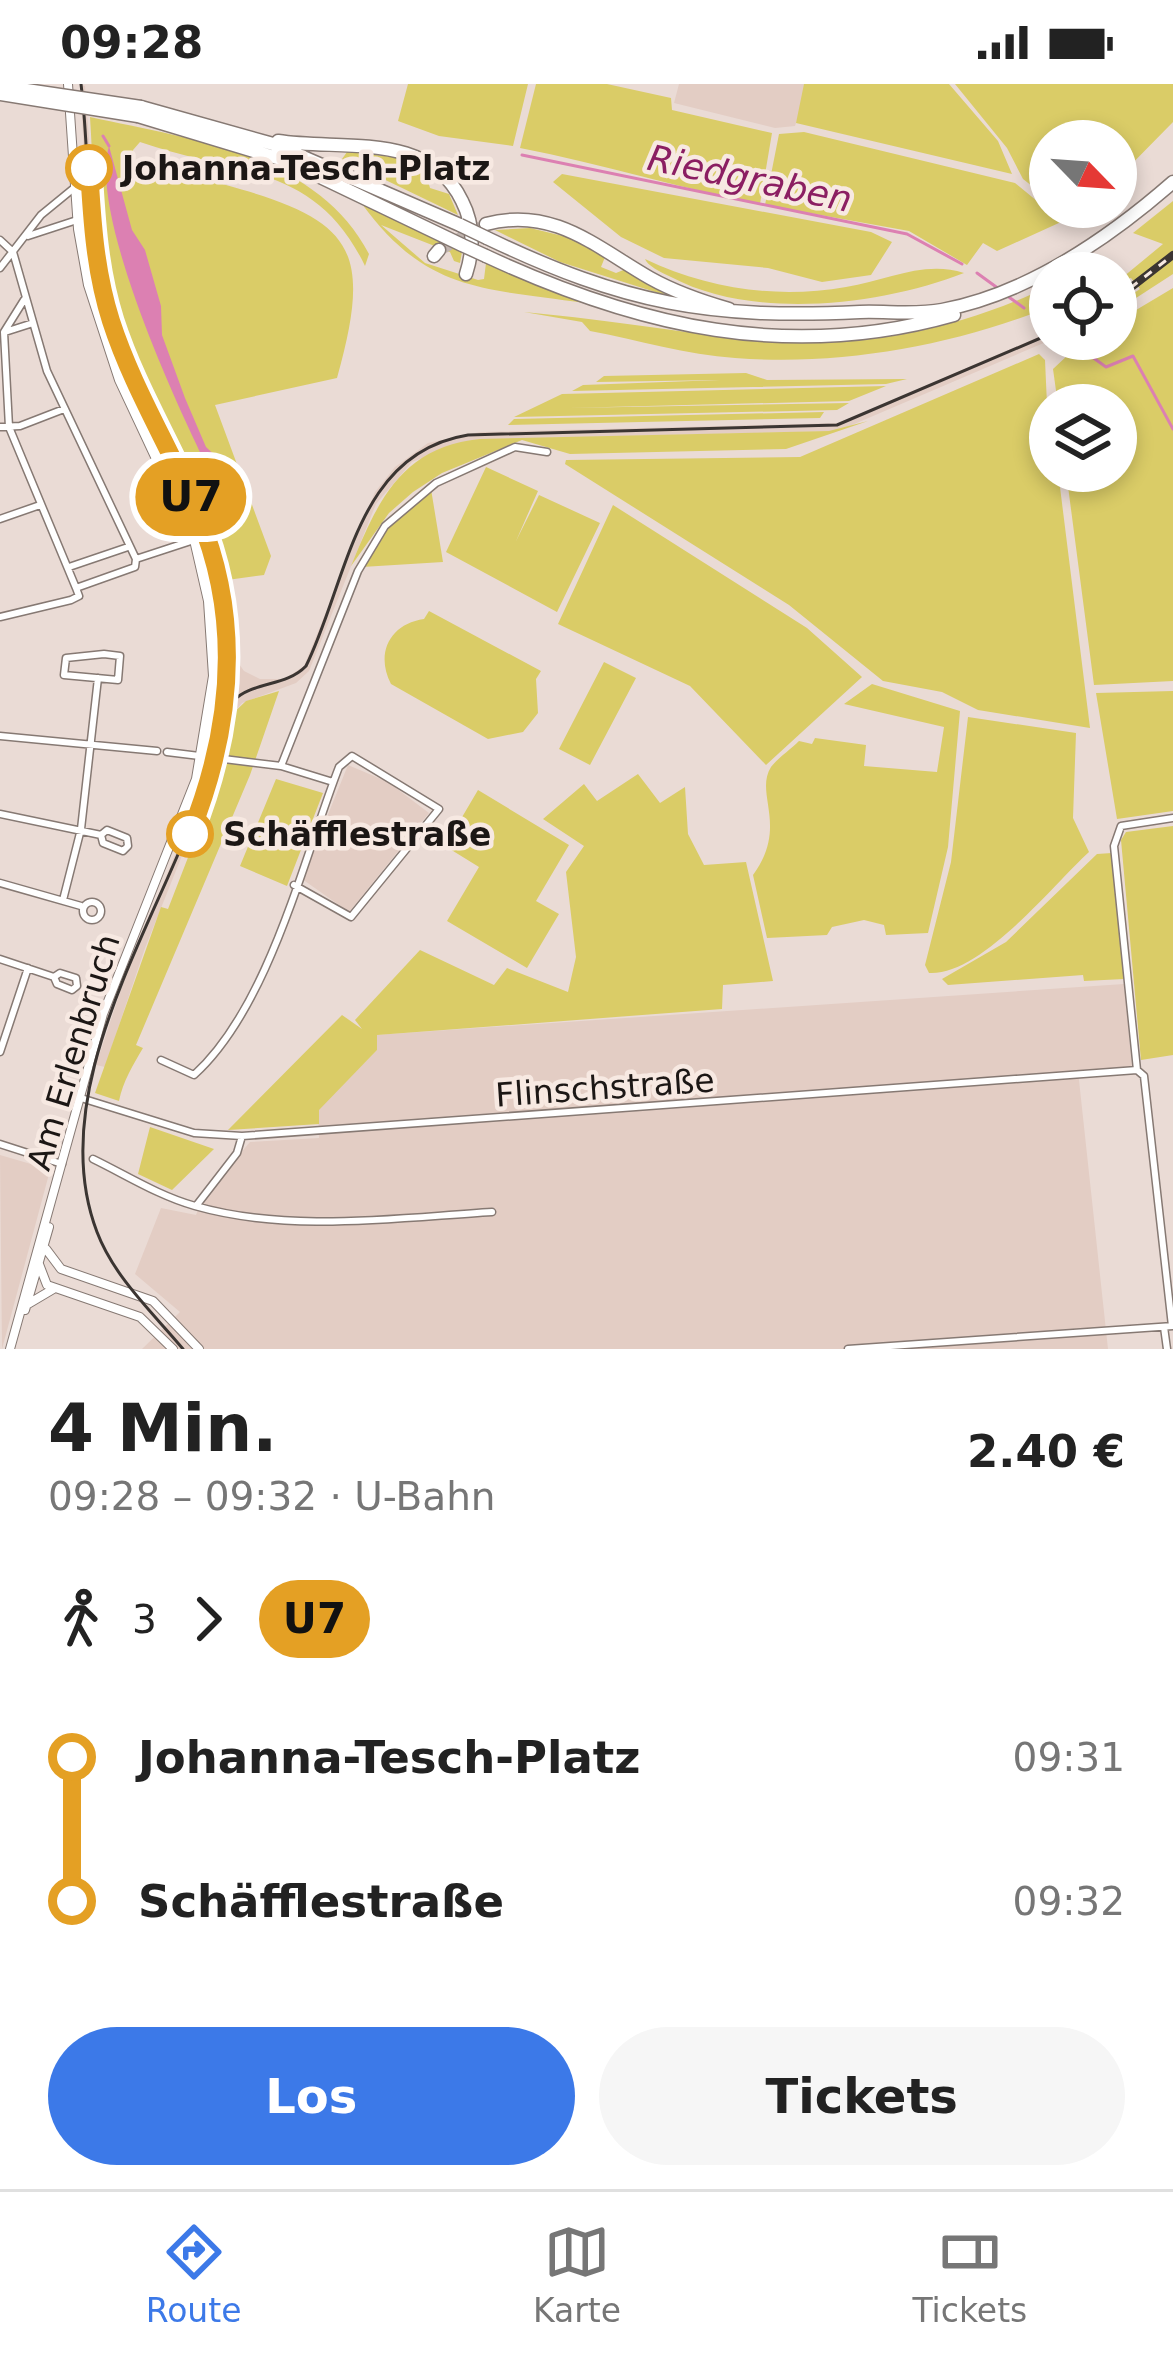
<!DOCTYPE html>
<html lang="de">
<head>
<meta charset="utf-8">
<style>
  :root { --surface:#fff; --page:#f6f6f6; --text:#222; --muted:#767676; --line:#e0e0e0; --accent:#3c79e8 }
  body { margin:0; font-family:"DejaVu Sans",sans-serif; background:var(--page); color:var(--text); height:100vh; display:flex; flex-direction:column; font-size:45px; white-space:nowrap }
  * { box-sizing:border-box; margin:0 }
  p { font-size:39px; color:var(--muted) }
  .icon { flex:none; width:66px; height:66px; fill:none; stroke:currentColor; stroke-width:2; stroke-linecap:round; stroke-linejoin:round }
  .map { position:relative; height:1265px; overflow:hidden }
  .panel { display:flex; flex-direction:column; background:var(--surface); flex:1 }
  .panel>* { flex:none }
  .badge { padding:0 24px; border-radius:39px; font-size:42px; line-height:78px }
  .needle { width:78px; rotate:115deg }
  .controls { position:absolute; left:1029px; top:36px; display:grid; gap:24px }
  .controls a { display:grid; place-items:center; width:108px; height:108px; border-radius:50%; background:var(--surface); box-shadow:0 6px 18px #0003; font-size:60px }
  .map>.badge { position:absolute; translate:-50% -50%; box-shadow:0 0 0 6px #fff }
  .legs { display:flex; align-items:center; gap:18px; height:132px; padding:0 48px; font-size:39px }
  .legs p { margin-inline-start:auto }
  .summary { display:flex; align-items:center; justify-content:space-between; height:204px; padding:0 48px }
  h1 { font-size:66px; font-weight:600; line-height:90px }
  .action { display:flex; gap:24px; margin-top:auto; padding:24px 48px }
  .action a { flex:1; height:138px; border-radius:72px; background:var(--accent); color:#fff; font-size:48px; font-weight:600; line-height:138px; text-align:center }
  .action a+a { background:var(--page); color:var(--text) }
  ul { padding:0 48px; list-style:none }
  li { display:flex; align-items:center; gap:42px; height:144px; font-size:45px }
  li i { display:grid; place-items:center; width:18px; height:100%; margin:0 15px; background:currentColor }
  li i::after { content:''; width:30px; height:30px; margin:-15px; border:9px solid; border-radius:50%; background:var(--surface) }
  li p { margin-inline-start:auto }
  li:first-child i { background:linear-gradient(#0000 50%,currentColor 0) }
  li:last-child i { background:linear-gradient(currentColor 50%,#0000 0) }
  .status { display:flex; justify-content:space-between; align-items:center; height:84px; padding:0 60px; background:var(--surface); direction:ltr }
  .status svg { height:33px; fill:currentColor }
  .tabs { display:flex; justify-content:space-around; align-items:center; height:168px; border-top:3px solid var(--line); background:var(--surface); font-size:33px; color:var(--muted) }
  .tabs a { display:grid; justify-items:center; gap:6px }
  .tabs .current { color:var(--accent) }
  .map>svg:first-child { display:block }
</style>
</head>
<body>
<div class="status"><b>09:28</b><svg viewBox="0 0 49 12"><path d="M0 12V9h3v3zM5 12V6h3v6zM10 12V3h3v9zM15 12V0h3v12zM26 1h20v11H26zM47 4h2v5h-2z"/></svg></div>
<div class="map">
<svg width="1173" height="1265" viewBox="0 0 1173 1265">
  <rect width="100%" height="100%" fill="#eadbd5"/>
  <path fill="#e3cdc4" d="M 80,0 L 85,2 L 98,174 L 114,241 L 209,453 L 225,512 L 232,570 L 244,587 L 260,595 L 285,595 L 304,582 L 375,408 L 395,383 L 428,359 L 480,348 L 840,339 L 1050,248 L 1053,255 L 838,347 L 471,356 L 412,378 L 376,420 L 309,587 L 296,599 L 242,619 L 229,634 L 215,689 L 145,864 L 105,983 L 96,981 L 123,899 L 202,704 L 219,641 L 224,582 L 203,457 L 121,277 L 99,213 L 89,156 Z
    M 679,0 L 804,0 L 808,3 L 795,42 L 775,44 L 674,19 Z
    M 348,681 L 388,698 L 429,729 L 349,828 L 302,795 Z
    M 1124,900 L 1132,983 L 1078,987 L 1108,1265 L 142,1265 L 180,1228 L 135,1190 L 161,1124 L 196,1131 L 203,1113 L 250,1058 L 319,1054 L 318,1026 L 377,966 L 376,951 Z
    M 0,1071 L 48,1085 L 49,1090 L 2,1265 Z"/>
  <path fill="#dacc67" d="M 408,0 L 528,0 L 513,62 L 439,52 L 398,37 Z
    M 536,0 L 607,0 L 671,14 L 672,26 L 772,49 L 760,120 C 679,104 602,80 520,64 Z
    M 804,0 L 949,0 L 998,57 L 1012,90 L 796,39 Z
    M 955,0 L 1173,0 L 1173,38 L 1116,96 L 1116,57 L 1050,57 L 1050,116 L 1023,95 L 1007,64 Z
    M 90,33 C 190,55 317,70 369,170 L 365,182 C 316,79 234,91 140,58 L 133,66 L 134,86 C 165,79 196,93 226,101 C 354,136 373,165 337,294 L 215,321 L 271,472 L 264,491 L 220,497 C 201,411 151,339 120,258 C 92,184 95,108 90,33 Z
    M 804,48 L 1015,99 L 1043,122 L 1072,133 L 997,167 L 983,159 L 967,181 L 909,147 L 765,121 L 779,50 Z
    M 347,68 L 403,74 L 438,93 L 425,87 L 430,104 L 449,110 L 458,131 L 342,75 Z
    M 562,90 L 871,148 L 892,158 L 871,191 L 822,198 L 768,184 L 664,174 L 621,153 L 553,98 Z
    M 1173,117 L 1173,190 L 1116,227 L 1116,221 L 1140,205 L 1131,194 L 1117,198 L 1163,160 L 1133,149 Z
    M 362,120 L 462,168 L 460,179 L 454,177 L 450,168 L 381,141 L 425,179 L 478,196 L 484,195 L 486,179 L 585,219 C 484,204 427,209 362,120 Z
    M 530,144 L 567,153 L 605,173 L 601,183 L 616,189 L 626,185 L 668,212 L 560,178 L 495,146 Z
    M 645,175 C 708,205 777,215 846,203 C 887,196 925,176 964,189 C 882,221 754,237 671,193 C 660,188 647,181 645,175 Z
    M 1050,202 L 1050,223 C 951,262 842,282 735,274 C 687,271 638,256 590,247 L 582,238 L 524,228 C 732,247 849,296 1050,202 Z
    M 1173,204 L 1173,597 L 1094,601 L 1066,387 L 1116,387 L 1116,321 L 1058,321 L 1053,285 L 1085,255 L 1116,255 L 1116,238 Z
    M 1039,270 L 1045,276 L 1050,387 L 1058,387 L 1090,644 L 978,626 L 942,608 L 883,597 L 789,521 L 565,380 L 566,376 L 800,373 Z
    M 746,289 L 767,296 L 907,295 L 886,300 L 572,307 L 583,301 L 720,296 L 596,298 L 604,292 Z
    M 886,302 L 849,317 L 568,324 L 849,319 L 837,326 L 514,333 L 562,310 Z
    M 824,328 L 820,334 L 508,341 L 514,335 Z
    M 868,337 L 786,365 L 570,370 L 522,356 L 442,389 L 413,408 L 389,429 L 351,482 C 378,416 402,363 480,355 L 829,347 Z
    M 486,383 L 538,407 L 516,457 L 539,411 L 600,439 L 557,528 L 446,468 Z
    M 431,405 L 443,478 L 362,483 L 385,445 Z
    M 613,421 L 807,544 L 862,593 L 766,681 L 690,602 L 558,540 Z
    M 429,527 L 541,587 L 536,595 L 538,629 L 523,648 L 488,655 L 391,600 C 375,569 390,540 424,535 Z
    M 604,578 L 636,594 L 590,681 L 559,665 Z
    M 872,600 L 960,627 L 948,763 L 928,849 L 886,851 L 884,841 L 864,836 L 832,843 L 827,851 L 767,854 L 753,791 C 789,742 754,710 771,683 C 778,674 791,665 799,657 L 812,660 L 815,654 L 866,661 L 864,682 L 937,688 L 944,643 L 844,620 Z
    M 279,607 L 250,691 L 136,961 L 143,964 C 133,981 123,997 119,1017 L 95,1009 L 161,823 L 168,825 L 220,691 L 215,689 L 228,634 L 246,617 Z
    M 1173,607 L 1173,727 L 1117,735 L 1096,609 Z
    M 968,633 L 1076,649 L 1073,734 L 1089,768 C 1052,802 981,892 929,889 L 925,881 L 951,778 Z
    M 638,690 L 660,719 L 685,703 L 688,750 L 704,781 L 746,778 L 773,897 L 723,901 L 722,925 L 377,951 L 377,966 L 319,1026 L 319,1040 L 228,1046 L 342,931 L 362,945 L 355,936 L 420,866 L 494,901 L 507,884 L 568,908 L 576,873 L 566,788 L 584,762 L 543,735 L 584,700 L 597,717 Z
    M 276,695 L 323,709 L 287,802 L 240,782 Z
    M 478,706 L 569,761 L 536,817 L 559,830 L 527,884 L 447,837 L 479,783 L 445,762 Z
    M 1173,742 L 1173,971 L 1141,976 L 1121,756 L 1126,748 Z
    M 1112,769 L 1124,895 L 1084,897 L 1083,891 L 948,901 L 942,895 L 1006,858 L 1097,770 Z
    M 150,1043 L 214,1065 L 172,1106 L 138,1090 Z"/>
  <path fill="#dc80b2" d="M 109,62 L 132,146 L 145,166 L 161,222 L 162,251 L 185,314 L 206,363 L 225,381 L 238,412 L 235,418 L 220,420 L 205,378 C 173,313 89,129 109,62 Z"/>
  <g fill="none" stroke-linecap="round" stroke-linejoin="round">
    <path stroke="#dc80b2" stroke-width="3" d="M 103,52 L 109,62
      M 522,71 L 907,150 L 962,180
      M 977,189 L 999,205
      M 1006,211 L 1024,224
      M 1070,257 L 1106,283 L 1133,272 L 1173,345"/>
    <path stroke="#c1b4af" stroke-width="12" stroke-dasharray="12 6" stroke-linecap="butt" d="M 439,166 L 486,140"/>
    <defs>
      <path id="street" d="M 28,152 L 77,136
        M 0,156 L 13,168
        M 13,168 L 47,287 L 136,475
        M 0,184 L 41,131 L 74,104
        M 24,216 L 4,248 L 9,343 L 76,504
        M 5,248 L 30,240
        M 0,343 L 20,342 L 64,325
        M 0,435 L 40,421
        M 69,483 L 128,463
        M 0,533 L 71,516 L 79,512 L 76,504 L 135,483 L 136,475 L 194,456
        M 104,570 L 120,572 L 118,596 L 64,591 L 66,574 Z
        M 0,652 L 157,667
        M 167,668 L 281,682 L 333,698
        M 281,682 L 358,487 L 385,442 L 436,399 L 515,363 L 547,368
        M 0,730 L 101,751 L 107,746 L 127,754 L 128,762 L 123,767 L 103,759 L 101,751
        M 0,799 L 81,822
        M 63,816 L 81,745 L 98,594
        M83 827a9 9 0 1 1 18 0a9 9 0 1 1-18 0Z
        M 0,875 L 54,893 L 60,889 L 76,894 L 77,902 L 72,906 L 57,900 L 54,893
        M 0,968 L 28,884
        M 161,976 L 194,991 C 269,923 303,776 339,683 L 352,672 L 439,725 L 351,833 L 294,801
        M 81,1014 L 194,1049 L 242,1052 L 1137,986
        M 0,1060 L 62,1080
        M 93,1075 C 126,1091 159,1112 195,1122 C 290,1149 394,1134 492,1128
        M 196,1122 L 237,1069 L 242,1052
        M 1172,1242 L 1144,992 L 1137,986 L 1114,762 L 1121,742 L 1173,734
        M 1164,1243 L 1167,1265
        M 848,1265 L 1173,1242"/>
      <path id="secondary" d="M 46,1165 L 61,1185 L 153,1217 L 199,1265
        M 37,1175 L 47,1201 L 140,1233 L 173,1265
        M 28,1220 L 55,1204
        M 25,1226 L 49,1143
        M 10,1265 L 103,930 L 196,695 L 213,592 L 208,517 L 194,456 L 119,296 L 88,201 L 78,145 L 68,0"/>
      <path id="highway" d="M 141,23 L 273,60 L 460,141
        M 138,32 L 287,77 L 462,161
        M 278,57 C 342,67 428,46 462,117 C 474,140 474,165 466,190
        M 486,140 C 553,122 596,163 650,194 C 675,208 701,217 729,225
        M 487,154 C 625,220 708,235 860,228 C 887,227 915,231 942,226 C 1027,210 1109,154 1173,98
        M 434,172 L 439,166
        M 486,172 C 639,243 789,278 954,231"/>
    </defs>
    <use href="#street" stroke="#867973" stroke-width="9"/>
    <use href="#secondary" stroke="#867973" stroke-width="10"/>
    <use href="#highway" stroke="#867973" stroke-width="15"/>
    <use href="#street" stroke="#fff" stroke-width="6"/>
    <use href="#secondary" stroke="#fff" stroke-width="8"/>
    <use href="#highway" stroke="#fff" stroke-width="12"/>
    <path stroke="#3b3532" stroke-width="3" d="M 81,0 C 91,80 84,160 108,238 C 151,374 246,476 223,631
      M 1116,219 L 1132,209
      M 183,1265 C 153,1229 114,1193 97,1148 C 48,1020 137,870 185,754 C 196,728 219,630 233,617 C 253,597 286,603 306,582 C 348,497 355,369 468,351 L 837,341 L 1050,250"/>
    <defs>
      <path id="rail" d="M 1116,215 L 1173,171"/>
    </defs>
    <use href="#rail" stroke="#3b3532" stroke-width="8"/>
    <use href="#rail" stroke="#f7e9e2" stroke-width="3" stroke-dasharray="9" stroke-linecap="butt"/>
    <defs>
      <path id="highway-bridge" d="M 0,2 L 141,23
        M 0,10 L 138,32
        M 460,141 L 487,154
        M 462,161 L 486,172"/>
    </defs>
    <use href="#highway-bridge" stroke="#867973" stroke-width="15" stroke-linecap="butt"/>
    <use href="#highway-bridge" stroke="#fff" stroke-width="12"/>
  </g>
  <g fill="none" stroke-linecap="round" stroke-linejoin="round">
    <defs>
      <path id="line-1" d="M 89,84 C 92,136 95,187 111,237 C 133,305 171,365 198,430 C 243,537 232,645 190,750"/>
    </defs>
    <use href="#line-1" stroke="#fff" stroke-width="27"/>
    <use href="#line-1" stroke="#e4a024" stroke-width="18"/>
  </g>
  <g fill="#fff" stroke="#e4a024" stroke-width="6">
    <circle cx="89" cy="84" r="21"/>
    <circle cx="190" cy="750" r="21"/>
  </g>
  <g text-anchor="middle" stroke-width="9" stroke-linejoin="round" paint-order="stroke">
    <g font-size="33" font-weight="bold" fill="#1c1715" stroke="#f7e9e2" text-anchor="start">
      <text x="122" y="96">Johanna-Tesch-Platz</text>
      <text x="223" y="762">Schäfflestraße</text>
    </g>
    <g font-size="33" fill="#1c1715" stroke="#f7e9e2">
      <text transform="translate(73 968) rotate(-73)" y="12">Am Erlenbruch</text>
      <text transform="translate(605 1003) rotate(-4)" y="12">Flinschstraße</text>
    </g>
    <g font-size="36" font-style="italic" fill="#8b1e62" stroke="#f7e9e2">
      <text transform="translate(750 94) rotate(12)" y="13">Riedgraben</text>
    </g>
  </g>
</svg>
<div class="controls">
<a><svg class="needle" viewBox="-14 -14 28 28"><path d="M0-13l5 13h-10z" fill="#e53935"/><path d="M0 13l5-13h-10z" fill="#767676"/></svg></a>
<a><svg class="icon" aria-label="locate" viewBox="0 0 24 24"><circle cx="12" cy="12" r="6"/><path d="M12 2v4M12 18v4M2 12h4M18 12h4"/></svg></a>
<a><svg class="icon" aria-label="layers" viewBox="0 0 24 24"><path d="M12 4l9 5-9 5-9-5zM3 14l9 5 9-5"/></svg></a>
</div>
<b class="badge" style="left:191px;top:413px;background:#e4a024;color:#111">U7</b>
</div>
<section class="panel">
<div class="summary"><div><h1>4 Min.</h1><p>09:28 – 09:32 · U-Bahn</p></div><b>2.40 €</b></div>
<div class="legs"><svg class="icon" aria-label="walk" viewBox="0 0 24 24"><circle cx="13" cy="4" r="2"/><path d="M13 8l-2 6 4 7M11 14l-3 7M7 12l3-4h3l4 4"/></svg>3<svg class="icon" aria-label="forward" viewBox="0 0 24 24"><path d="M9 5l7 7-7 7"/></svg><b class="badge" style="background:#e4a024;color:#111">U7</b></div>
<ul>
<li><i style="color:#e4a024"></i><b>Johanna-Tesch-Platz</b><p>09:31</p></li>
<li><i style="color:#e4a024"></i><b>Schäfflestraße</b><p>09:32</p></li>
</ul>
<div class="action"><a>Los</a><a>Tickets</a></div>
</section>
<nav class="tabs">
<a class="current"><svg class="icon" aria-label="directions" viewBox="0 0 24 24"><path d="M12 3l9 9-9 9-9-9zM9 14v-3h6M13 9l2 2-2 2"/></svg>Route</a>
<a><svg class="icon" aria-label="map" viewBox="0 0 24 24"><path d="M3 6l6-2 6 2 6-2v14l-6 2-6-2-6 2zM9 4v14M15 6v14"/></svg>Karte</a>
<a><svg class="icon" aria-label="tickets" viewBox="0 0 24 24"><path d="M3 7h18v10H3zM15 7v10"/></svg>Tickets</a>
</nav>
</body>
</html>
